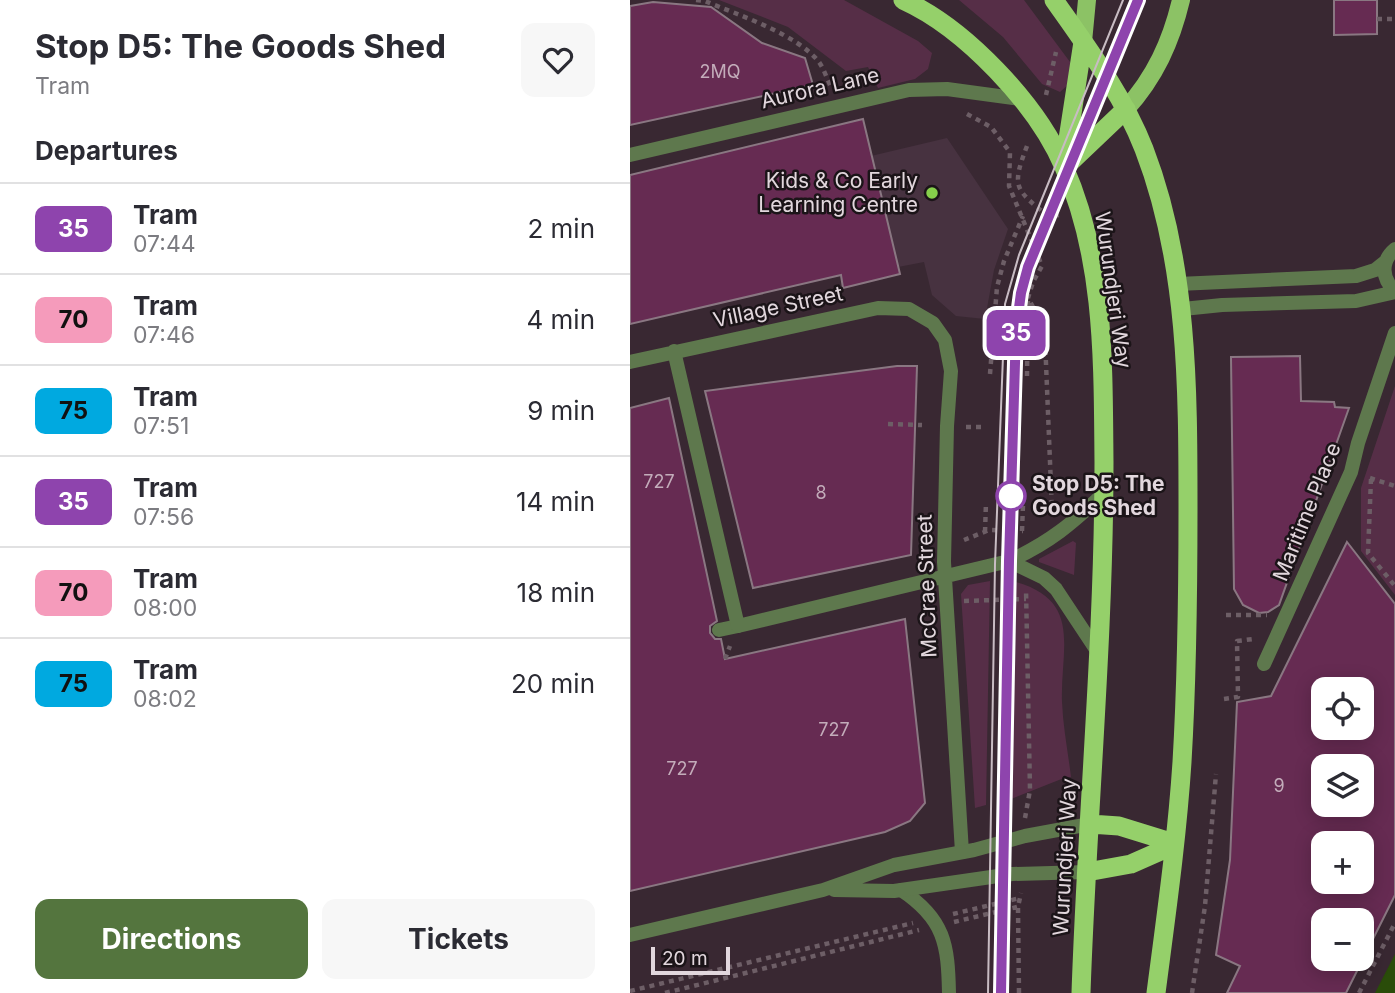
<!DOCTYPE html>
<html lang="en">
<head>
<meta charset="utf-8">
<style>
  :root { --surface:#fff; --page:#f7f7f7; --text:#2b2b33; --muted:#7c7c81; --line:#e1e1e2; --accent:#54753e }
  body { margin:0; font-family:Inter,sans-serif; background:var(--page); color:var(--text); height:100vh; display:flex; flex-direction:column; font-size:26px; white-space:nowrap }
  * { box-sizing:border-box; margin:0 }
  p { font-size:23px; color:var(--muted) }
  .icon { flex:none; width:38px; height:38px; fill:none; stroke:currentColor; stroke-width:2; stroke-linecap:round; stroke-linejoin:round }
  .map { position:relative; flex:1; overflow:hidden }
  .drawer { display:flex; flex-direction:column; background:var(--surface); width:630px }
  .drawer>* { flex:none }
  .badge { padding:0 14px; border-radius:10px; font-size:24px; line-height:46px }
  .tools { position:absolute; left:681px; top:677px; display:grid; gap:14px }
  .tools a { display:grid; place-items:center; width:63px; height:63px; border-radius:14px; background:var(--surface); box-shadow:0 4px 18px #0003; font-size:35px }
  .scale { position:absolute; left:21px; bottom:18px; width:79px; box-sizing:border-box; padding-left:7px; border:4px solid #e2d7dd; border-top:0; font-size:19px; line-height:24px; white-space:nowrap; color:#e2d7dd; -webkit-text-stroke:5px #1b1418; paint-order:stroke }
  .map>.badge { position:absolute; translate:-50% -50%; box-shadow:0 0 0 4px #fff }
  h2 { padding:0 35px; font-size:26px; line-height:63px }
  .round { display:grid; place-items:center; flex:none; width:74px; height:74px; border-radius:14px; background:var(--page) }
  .head { display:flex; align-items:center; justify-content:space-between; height:119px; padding:0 35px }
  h1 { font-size:33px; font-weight:700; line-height:52px }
  .cta { display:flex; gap:14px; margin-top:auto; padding:14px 35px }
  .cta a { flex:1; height:80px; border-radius:14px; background:var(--accent); color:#fff; font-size:28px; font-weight:700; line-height:80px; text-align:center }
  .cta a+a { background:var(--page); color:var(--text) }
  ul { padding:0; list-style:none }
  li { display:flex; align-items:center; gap:21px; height:91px; padding:0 35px; border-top:2px solid var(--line) }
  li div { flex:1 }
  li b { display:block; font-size:26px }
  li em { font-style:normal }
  li .badge { min-width:77px; font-weight:700; text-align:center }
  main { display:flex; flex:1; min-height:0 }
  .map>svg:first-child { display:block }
</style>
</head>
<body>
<main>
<section class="drawer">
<div class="head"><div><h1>Stop D5: The Goods Shed</h1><p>Tram</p></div><a class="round"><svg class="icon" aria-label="heart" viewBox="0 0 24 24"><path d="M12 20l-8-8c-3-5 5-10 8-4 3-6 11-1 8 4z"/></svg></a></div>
<h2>Departures</h2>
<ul>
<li><span class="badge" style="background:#8e44ad;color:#fff">35</span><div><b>Tram</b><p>07:44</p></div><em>2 min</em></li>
<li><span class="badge" style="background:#f59bbb;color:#111">70</span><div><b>Tram</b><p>07:46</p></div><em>4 min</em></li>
<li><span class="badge" style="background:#00a9e0;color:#111">75</span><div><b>Tram</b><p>07:51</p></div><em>9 min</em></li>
<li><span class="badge" style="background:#8e44ad;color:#fff">35</span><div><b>Tram</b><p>07:56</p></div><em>14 min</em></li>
<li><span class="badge" style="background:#f59bbb;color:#111">70</span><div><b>Tram</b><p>08:00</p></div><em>18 min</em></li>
<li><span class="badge" style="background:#00a9e0;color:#111">75</span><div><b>Tram</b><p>08:02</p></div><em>20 min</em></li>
</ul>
<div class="cta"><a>Directions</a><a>Tickets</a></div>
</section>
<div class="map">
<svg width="765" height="993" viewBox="0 0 765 993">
  <rect width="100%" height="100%" fill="#392832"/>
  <path fill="#473240" d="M 317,138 L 378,229 L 364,270 L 355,319 L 326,316 L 302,295 L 294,262 L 268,267 L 241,156 Z"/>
  <path fill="#562e47" d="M 89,0 L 214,0 L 288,41 L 302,53 L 298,69 L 285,79 L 248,88 L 238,67 L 216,71 L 158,27 Z
    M 329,0 L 394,0 L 443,66 L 441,82 L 430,92 L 412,84 L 373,37 Z
    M 765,386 L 765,595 L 731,551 L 731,488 Z
    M 443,541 L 446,543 L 444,575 L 409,562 L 409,559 Z
    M 360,581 L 356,805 L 345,808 L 331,594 L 338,585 Z
    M 386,582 C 453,601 430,650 432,702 C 433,727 438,752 441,777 L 434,778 L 381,799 Z"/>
  <path fill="#2a4c09" d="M 765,954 L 765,993 L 745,993 Z"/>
  <path fill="#662b52" stroke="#8a7782" stroke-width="2" fill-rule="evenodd" d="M 704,0 L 747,0 L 747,34 L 704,35 Z
    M 23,2 L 81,7 L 132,43 L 175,58 L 183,85 L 0,125 L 0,6 Z
    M 233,119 L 270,274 L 213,288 L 211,275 L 0,324 L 0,175 Z
    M 670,356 L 671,401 L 704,402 L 705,407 L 719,408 L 649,605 L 638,612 L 629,613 L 613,605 L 604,589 L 601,357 Z
    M 267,366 L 287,366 L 281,555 L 123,588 L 75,391 Z
    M 39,398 L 87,621 L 80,626 L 80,633 L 85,639 L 91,639 L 95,659 L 275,619 L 295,803 L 280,821 L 255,832 L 0,891 L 0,408 Z
    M 717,542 L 765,604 L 765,895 L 716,993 L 597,993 L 610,966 L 586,955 L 600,860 L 607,702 L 641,696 ZM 693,690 L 732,690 L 732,728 L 693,728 ZM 693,766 L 732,766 L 732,805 L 693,805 ZM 693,844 L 732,844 L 732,882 L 693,882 ZM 693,920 L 732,920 L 732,959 L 693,959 Z"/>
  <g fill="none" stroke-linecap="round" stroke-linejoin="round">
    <path stroke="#6d5e66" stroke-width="4.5" stroke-dasharray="5 5" stroke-linecap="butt" d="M 66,0 L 75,1 C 108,15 167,34 189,62 C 194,69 197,79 201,87
      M 747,19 L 765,19
      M 416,95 L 426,52
      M 337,114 L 361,127 L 380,152 L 379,186 L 412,266 L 403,282 L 398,298 L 408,316 L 415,339 L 422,511
      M 397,146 C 381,188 385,189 419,217 L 429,215
      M 360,374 L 367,287 L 374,261 L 393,216
      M 397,376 L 398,299
      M 258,424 L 292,425
      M 336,427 L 352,427
      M 740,478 L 765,486
      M 741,479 L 738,553 L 765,586
      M 392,531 L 393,505
      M 355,532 L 356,502
      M 334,540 L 359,530 L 393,531
      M 334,601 L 396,599
      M 596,615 L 637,615
      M 95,659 L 100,646
      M 594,699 L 608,697 L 607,641 L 623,639
      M 395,818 L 400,790 L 396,589
      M 323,914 L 390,898
      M 324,922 L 387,907
      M 0,991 L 283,923
      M 35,993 L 289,930
      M 389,993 L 388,907 L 391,893
      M 562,993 L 575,906 L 586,774
      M 729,993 L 765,923"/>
    <path stroke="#5e784d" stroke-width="14" d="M 89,630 L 108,626"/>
    <path stroke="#5e784d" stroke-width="14" d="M 0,155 L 279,90 L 317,89 L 391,99
      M 765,249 C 751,261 751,278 765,291
      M 548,284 L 726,276 L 745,270 L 755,262
      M 553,309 L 592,305 L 726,301 L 765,292
      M 44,351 L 108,626 L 379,561 C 419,543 443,523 474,493
      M 0,362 L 248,308 L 279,309 L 303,323 L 315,340 L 321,371 L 317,426 L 314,562 L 332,852
      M 379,561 L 414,578 L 426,589 L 469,654
      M 634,664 L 721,472 L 728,443 L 765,333
      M 271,890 C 315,919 318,945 319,993"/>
    <path stroke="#5e784d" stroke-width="14" d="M 204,890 L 264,891 L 382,874 L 457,872
      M 0,935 L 193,890 L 264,865 L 344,850 L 395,836 L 460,824"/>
    <path stroke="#8cc265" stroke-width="18" d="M 453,42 L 457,0
      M 496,109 C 525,77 541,42 551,0"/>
    <path stroke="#95d06a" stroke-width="19" d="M 273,0 C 335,28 407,104 434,167 C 475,259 473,364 474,462 C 474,640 457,816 451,993
      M 424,0 C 457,47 493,95 514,149 C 558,263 558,388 558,509 C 558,593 557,678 552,762 C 547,839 536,916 526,993
      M 434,165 L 453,42
      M 435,167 L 496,109
      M 460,824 L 489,826 L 544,843
      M 457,872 L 501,864 L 544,845"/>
    <path stroke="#c8bcc3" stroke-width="2" d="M 358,993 L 365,564 L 375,304 L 389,255 L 493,0
      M 371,993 L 379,561 L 386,330 L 391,293 L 398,267 L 508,0"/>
  </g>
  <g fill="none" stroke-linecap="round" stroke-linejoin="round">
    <defs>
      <path id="line" d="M 371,993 L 379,561 L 386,330 L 391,293 L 398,267 L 508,0"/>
    </defs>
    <use href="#line" stroke="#fff" stroke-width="16"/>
    <use href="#line" stroke="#8e44ad" stroke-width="10"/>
  </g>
  <circle fill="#86cf4b" stroke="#1b1418" stroke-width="2.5" cx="302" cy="193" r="7"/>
  <circle fill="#fff" stroke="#8e44ad" stroke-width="3.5" cx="381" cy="496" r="14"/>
  <g text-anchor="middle" stroke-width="5" stroke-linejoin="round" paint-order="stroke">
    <g font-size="18" fill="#c3acba">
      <text x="90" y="78">2MQ</text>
      <text x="29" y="488">727</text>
      <text x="191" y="499">8</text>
      <text x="204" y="736">727</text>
      <text x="52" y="775">727</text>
      <text x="649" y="792">9</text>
    </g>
    <g font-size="21" fill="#e2d7dd" stroke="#1b1418">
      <text transform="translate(190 88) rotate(-13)" y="7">Aurora Lane</text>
      <text transform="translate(483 290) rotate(82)" y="7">Wurundjeri Way</text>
      <text transform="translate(148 307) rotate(-12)" y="7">Village Street</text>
      <text transform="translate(677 512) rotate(-68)" y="7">Maritime Place</text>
      <text transform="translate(297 586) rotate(-92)" y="7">McCrae Street</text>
      <text transform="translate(435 857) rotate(-87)" y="7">Wurundjeri Way</text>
    </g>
    <g font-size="21" fill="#e2d7dd" stroke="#1b1418" text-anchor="end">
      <text x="288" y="188">Kids &amp; Co Early<tspan x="288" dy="24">Learning Centre</tspan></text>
    </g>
    <g font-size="21" font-weight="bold" fill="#e2d7dd" stroke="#1b1418" text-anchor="start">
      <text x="402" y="491">Stop D5: The<tspan x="402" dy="24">Goods Shed</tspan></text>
    </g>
  </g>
</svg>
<div class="tools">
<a><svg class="icon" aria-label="locate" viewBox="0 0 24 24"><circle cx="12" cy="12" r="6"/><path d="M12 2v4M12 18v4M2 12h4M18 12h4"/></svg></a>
<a><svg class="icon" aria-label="layers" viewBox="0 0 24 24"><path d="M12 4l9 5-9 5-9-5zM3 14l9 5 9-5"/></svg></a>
<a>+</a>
<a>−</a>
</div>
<div class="scale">20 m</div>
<b class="badge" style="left:386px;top:333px;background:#8e44ad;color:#fff">35</b>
</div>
</main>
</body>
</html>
